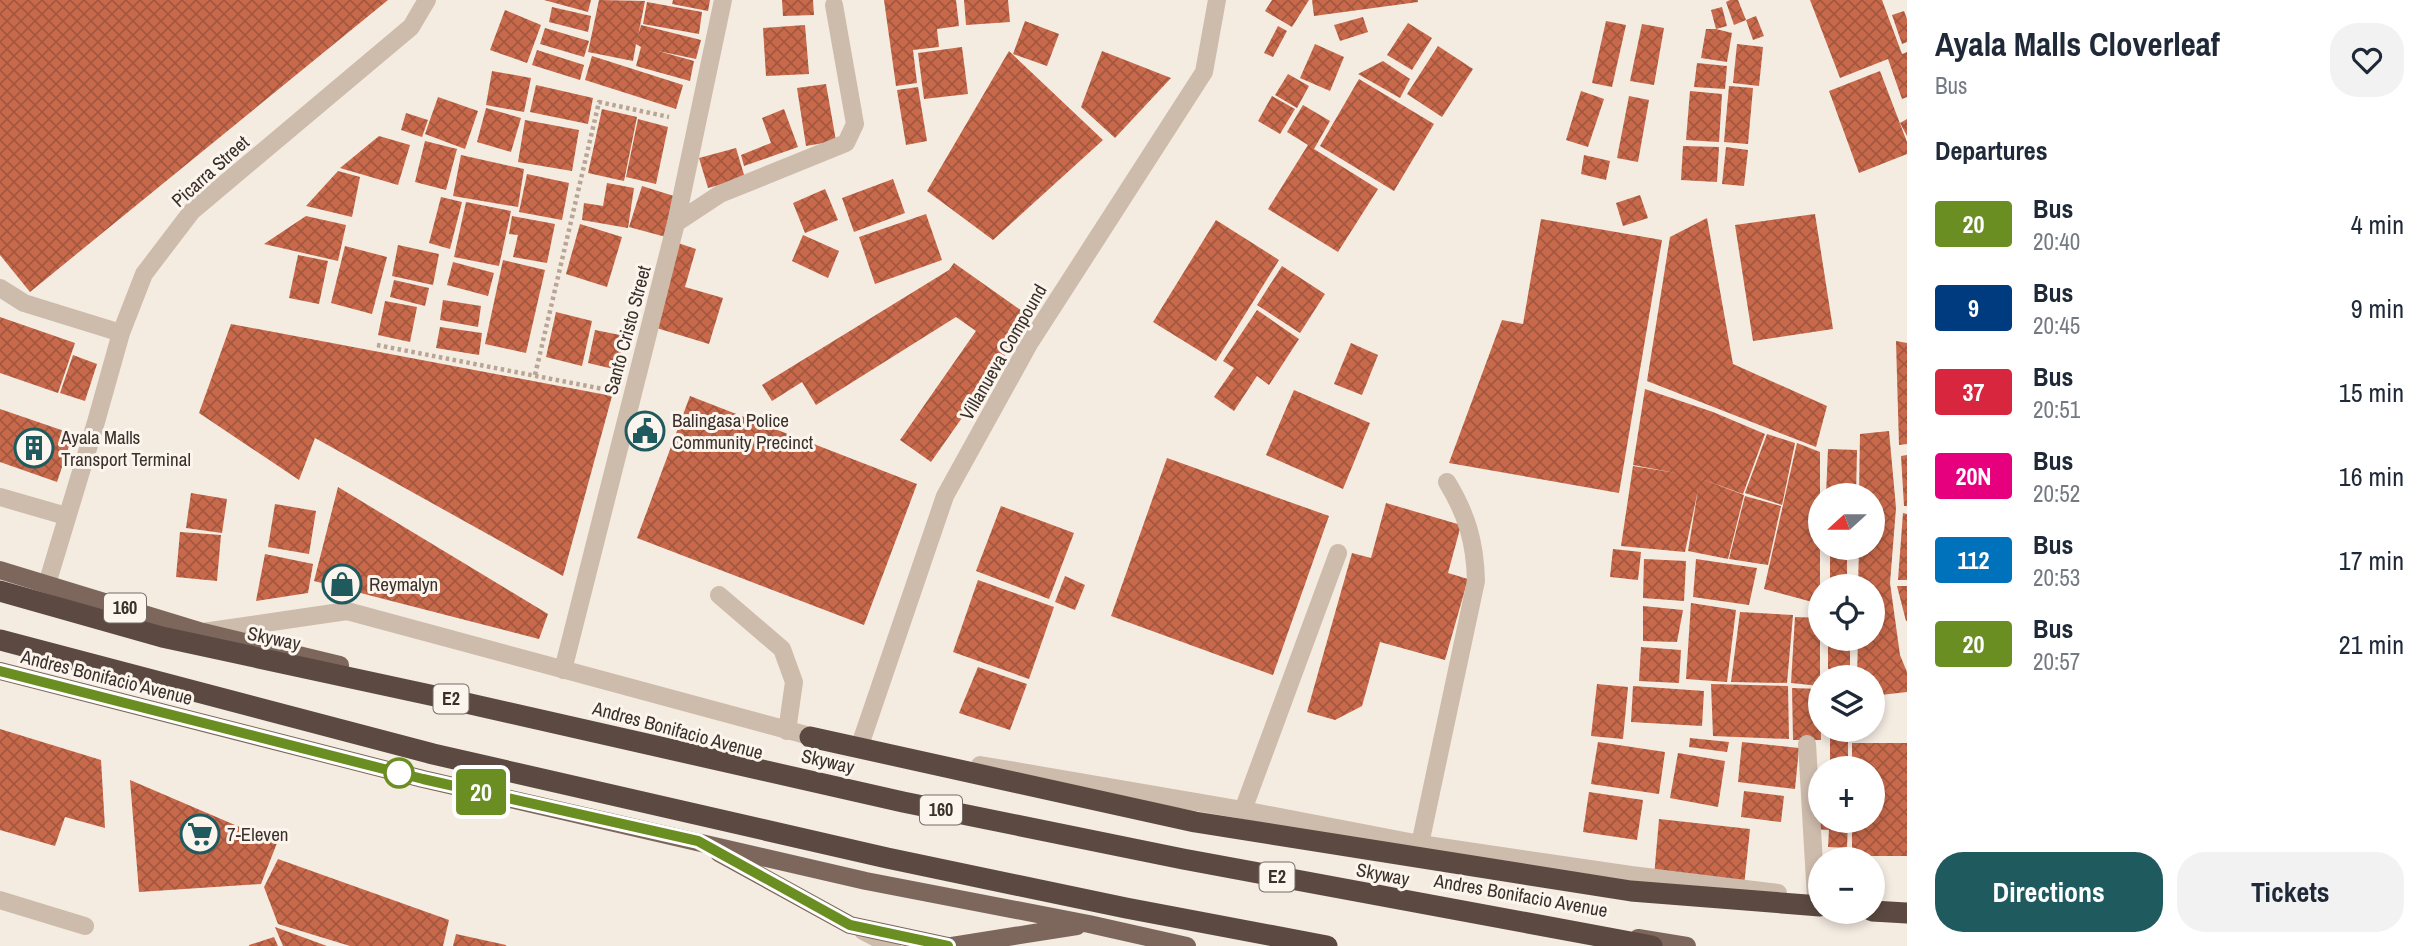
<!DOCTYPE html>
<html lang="en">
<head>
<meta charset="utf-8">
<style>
  :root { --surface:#fff; --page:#f2f2f3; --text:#1f2937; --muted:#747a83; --accent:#1f5a5e }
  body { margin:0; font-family:"Archivo Narrow",sans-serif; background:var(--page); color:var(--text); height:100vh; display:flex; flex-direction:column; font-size:26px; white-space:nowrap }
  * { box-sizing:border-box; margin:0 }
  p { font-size:23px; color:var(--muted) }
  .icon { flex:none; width:38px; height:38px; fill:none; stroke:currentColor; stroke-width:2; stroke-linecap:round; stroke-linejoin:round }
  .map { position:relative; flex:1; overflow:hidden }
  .details { display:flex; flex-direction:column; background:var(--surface); width:525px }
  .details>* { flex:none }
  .badge { padding:0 14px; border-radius:5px; font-size:24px; line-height:46px }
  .needle { width:46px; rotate:249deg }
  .buttons { position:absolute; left:1808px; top:483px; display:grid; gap:14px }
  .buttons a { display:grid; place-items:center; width:77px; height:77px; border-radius:50%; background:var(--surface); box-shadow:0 4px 10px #0003; font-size:35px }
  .map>.badge { position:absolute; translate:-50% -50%; box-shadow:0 0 0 4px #fff }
  h2 { padding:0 28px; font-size:26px; line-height:63px }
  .round { display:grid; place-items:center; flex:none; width:74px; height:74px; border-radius:28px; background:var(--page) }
  .head { display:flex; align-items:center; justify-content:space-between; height:119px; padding:0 28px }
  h1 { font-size:33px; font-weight:800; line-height:52px }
  .action { display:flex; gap:14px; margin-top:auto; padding:14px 28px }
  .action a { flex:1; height:80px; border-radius:28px; background:var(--accent); color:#fff; font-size:28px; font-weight:800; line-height:80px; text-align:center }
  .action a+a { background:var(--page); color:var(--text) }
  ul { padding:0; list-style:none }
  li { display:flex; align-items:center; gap:21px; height:84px; padding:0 28px }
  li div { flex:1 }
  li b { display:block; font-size:26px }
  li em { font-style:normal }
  li .badge { min-width:77px; font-weight:700; text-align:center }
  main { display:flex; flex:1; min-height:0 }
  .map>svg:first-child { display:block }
</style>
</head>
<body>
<main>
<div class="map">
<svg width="1907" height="946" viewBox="0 0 1907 946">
  <defs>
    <pattern id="building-cross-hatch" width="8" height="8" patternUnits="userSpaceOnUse" patternTransform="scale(1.75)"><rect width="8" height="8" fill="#c8694b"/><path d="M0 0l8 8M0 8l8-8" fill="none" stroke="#a4573f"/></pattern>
  </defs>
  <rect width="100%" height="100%" fill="#f4ebe1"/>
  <path fill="url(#building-cross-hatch)" d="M 0,0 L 388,0 L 30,292 L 0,255 Z
    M 544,0 L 591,0 L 588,12 Z
    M 599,0 L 645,1 L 638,36 L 641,25 L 701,40 L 696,59 L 658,51 L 694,61 L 690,81 L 636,66 L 641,47 L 636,44 L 633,61 L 588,52 Z
    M 673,0 L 710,0 L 708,11 L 672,4 Z
    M 782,0 L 813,0 L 814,15 L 783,16 Z
    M 884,0 L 956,0 L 959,26 L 937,29 L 939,47 L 913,50 L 917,83 L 896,86 Z
    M 964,0 L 1008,0 L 1010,22 L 966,25 Z
    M 1272,0 L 1309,0 L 1292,27 L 1265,11 Z
    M 1312,0 L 1418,0 L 1418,2 L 1314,16 Z
    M 1730,0 L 1738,0 L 1746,20 L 1734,25 L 1726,2 Z
    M 1810,0 L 1882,0 L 1902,54 L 1907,52 L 1907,97 L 1902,99 L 1888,59 L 1840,78 Z
    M 647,2 L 702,12 L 699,34 L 643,24 Z
    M 552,7 L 591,16 L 588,32 L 549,22 Z
    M 1722,7 L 1727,26 L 1716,29 L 1732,33 L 1727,62 L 1701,58 L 1706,29 L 1716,29 L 1711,10 Z
    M 505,10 L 541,25 L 527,63 L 490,50 Z
    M 1904,11 L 1907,19 L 1907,42 L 1902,44 L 1892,15 Z
    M 1756,16 L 1764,36 L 1753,40 L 1746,20 Z
    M 1363,17 L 1368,32 L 1340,41 L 1334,25 Z
    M 1025,21 L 1059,34 L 1047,66 L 1013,54 Z
    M 1606,21 L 1626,25 L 1612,87 L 1592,83 Z
    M 1408,23 L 1432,38 L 1412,70 L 1387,55 Z
    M 1642,24 L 1664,28 L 1654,85 L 1630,81 Z
    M 805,25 L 809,74 L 766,76 L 763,28 Z
    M 1278,26 L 1287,31 L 1273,57 L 1264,53 Z
    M 545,28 L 589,41 L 584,57 L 540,44 Z
    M 1315,44 L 1344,57 L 1330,91 L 1300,78 Z
    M 1737,44 L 1763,47 L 1759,86 L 1733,83 Z
    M 1438,46 L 1473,69 L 1442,117 L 1407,94 Z
    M 962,47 L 968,94 L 924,99 L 918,53 Z
    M 537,50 L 584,65 L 580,80 L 532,65 Z
    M 1009,51 L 1103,140 L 993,240 L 927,191 Z
    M 1102,51 L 1171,78 L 1115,138 L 1081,107 Z
    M 592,56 L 683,85 L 676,109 L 585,80 Z
    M 1383,61 L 1410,79 L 1400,98 L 1358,74 Z
    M 1697,63 L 1727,66 L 1725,89 L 1694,87 Z
    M 492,71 L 531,78 L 524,112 L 486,105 Z
    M 1880,71 L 1907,142 L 1907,154 L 1859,173 L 1829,91 Z
    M 1288,74 L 1309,86 L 1297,108 L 1275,95 Z
    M 1359,79 L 1434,124 L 1394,191 L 1320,146 Z
    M 826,84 L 836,141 L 806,146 L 797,88 Z
    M 536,85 L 593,98 L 588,124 L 530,112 Z
    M 1729,86 L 1753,88 L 1748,144 L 1724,142 Z
    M 918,87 L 927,141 L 906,145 L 897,90 Z
    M 1581,91 L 1604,99 L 1588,147 L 1566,140 Z
    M 1690,91 L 1722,94 L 1719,142 L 1686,140 Z
    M 1272,96 L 1295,109 L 1280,134 L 1258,121 Z
    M 1629,96 L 1649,100 L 1638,162 L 1617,158 Z
    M 438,97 L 478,111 L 465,149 L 425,134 Z
    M 1303,105 L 1330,121 L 1314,149 L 1378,189 L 1338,252 L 1268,209 L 1308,145 L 1287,132 Z
    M 486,108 L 521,118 L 511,152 L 477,142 Z
    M 602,109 L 637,117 L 624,181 L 588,173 Z
    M 784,109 L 798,147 L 744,166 L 741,155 L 771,143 L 762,118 Z
    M 406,113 L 428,120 L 422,137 L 401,130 Z
    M 638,119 L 668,127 L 656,184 L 626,177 Z
    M 1907,119 L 1907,136 L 1900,123 Z
    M 525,120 L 579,130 L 572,171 L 518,162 Z
    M 379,136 L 410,145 L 398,185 L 340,168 Z
    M 425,141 L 457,149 L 446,190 L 415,182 Z
    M 1683,146 L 1719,147 L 1717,182 L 1681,180 Z
    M 1726,147 L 1748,150 L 1744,186 L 1722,184 Z
    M 736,148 L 745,178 L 708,188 L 699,158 Z
    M 461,155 L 524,169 L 518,207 L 453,196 Z
    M 1584,155 L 1610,161 L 1606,180 L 1581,174 Z
    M 338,171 L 360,177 L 352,217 L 306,206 Z
    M 527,174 L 569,183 L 562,220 L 519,212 Z
    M 893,179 L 905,213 L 854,232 L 842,198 Z
    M 607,183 L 634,188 L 628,228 L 582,220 L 584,203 L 603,206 Z
    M 642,186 L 677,197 L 666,237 L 629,227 Z
    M 825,189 L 838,220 L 805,233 L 793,203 Z
    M 1640,195 L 1648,218 L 1623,226 L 1616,203 Z
    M 441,197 L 462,202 L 450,249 L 429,243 Z
    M 466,202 L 511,211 L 499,266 L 454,257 Z
    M 926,214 L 942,260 L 875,284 L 859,237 Z
    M 1815,214 L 1833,329 L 1753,341 L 1735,225 Z
    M 306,216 L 346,225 L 338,261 L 264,244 Z
    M 512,216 L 555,224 L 547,263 L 513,257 L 518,235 L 509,234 Z
    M 1707,218 L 1733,364 L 1827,406 L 1816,447 L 1647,381 L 1670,237 Z
    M 1541,219 L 1662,240 L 1619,493 L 1449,463 L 1502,320 L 1523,324 Z
    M 1216,220 L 1279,260 L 1216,361 L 1153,322 Z
    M 580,224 L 622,237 L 607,287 L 566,274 Z
    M 803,235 L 839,251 L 828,278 L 792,261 Z
    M 675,242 L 696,249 L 685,287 L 723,298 L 709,344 L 650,326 Z
    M 398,245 L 439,254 L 433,285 L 392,276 Z
    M 345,246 L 387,257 L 372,314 L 331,303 Z
    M 298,255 L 328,261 L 319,304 L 289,298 Z
    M 503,260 L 545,270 L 526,353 L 485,344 Z
    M 453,262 L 494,273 L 488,296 L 447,285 Z
    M 954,263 L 1032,318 L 931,462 L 900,440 L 976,331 L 956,317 L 816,405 L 802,382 L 772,401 L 762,385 L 949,270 Z
    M 1282,266 L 1325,294 L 1300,333 L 1257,305 Z
    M 394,280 L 429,288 L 425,306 L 390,297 Z
    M 443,300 L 481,306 L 478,327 L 440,320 Z
    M 385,301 L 417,307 L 410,342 L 378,335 Z
    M 1257,310 L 1299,339 L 1269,385 L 1257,376 L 1234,411 L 1214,397 L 1234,368 L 1223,361 Z
    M 556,312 L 592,321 L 582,366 L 546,357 Z
    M 0,317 L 75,343 L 58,393 L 0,373 Z
    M 231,324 L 612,396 L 563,576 L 315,438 L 299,480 L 199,413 Z
    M 440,327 L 482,333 L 479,355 L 436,348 Z
    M 595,330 L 625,336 L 618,370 L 588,363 Z
    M 1896,341 L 1907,343 L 1907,444 L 1899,445 Z
    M 1351,343 L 1378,355 L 1362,395 L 1334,384 Z
    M 73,355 L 97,364 L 85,401 L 60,393 Z
    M 1645,389 L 1713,412 L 1765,434 L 1743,494 L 1699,478 L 1744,495 L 1728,559 L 1688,551 L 1698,490 L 1685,552 L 1621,546 L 1633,466 L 1676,473 L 1633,465 Z
    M 1294,390 L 1370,423 L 1343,489 L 1266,455 Z
    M 690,396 L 917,484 L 864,625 L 637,538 Z
    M 0,409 L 73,434 L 57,482 L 0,462 Z
    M 1889,431 L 1896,508 L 1890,583 L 1900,655 L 1907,672 L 1907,692 L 1872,696 L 1872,677 L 1857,677 L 1858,639 L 1872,639 L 1872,586 L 1858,586 L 1859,548 L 1872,548 L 1872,495 L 1859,495 L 1860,434 Z
    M 1767,434 L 1795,443 L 1782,505 L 1745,493 Z
    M 1797,443 L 1820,452 L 1820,604 L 1764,589 Z
    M 1828,449 L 1857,450 L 1856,495 L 1826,495 Z
    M 1907,455 L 1907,506 L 1904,506 L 1901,456 Z
    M 1167,458 L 1329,516 L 1273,675 L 1111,616 Z
    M 338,487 L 548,614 L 539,639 L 314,581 Z
    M 191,493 L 227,499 L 222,533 L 186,528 Z
    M 1745,496 L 1781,506 L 1768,565 L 1729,559 Z
    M 1386,503 L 1461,525 L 1448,573 L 1468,579 L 1445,660 L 1380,642 L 1362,706 L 1335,720 L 1307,712 L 1352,553 L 1371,558 Z
    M 275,504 L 316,511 L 309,554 L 268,547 Z
    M 1001,506 L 1074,533 L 1049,599 L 976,571 Z
    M 1903,513 L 1907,514 L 1907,580 L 1898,580 Z
    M 180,532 L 221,535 L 217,581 L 176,577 Z
    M 1830,548 L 1847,548 L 1847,581 L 1830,581 Z
    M 1613,549 L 1641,552 L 1638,580 L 1610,577 Z
    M 265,554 L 313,564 L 308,593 L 256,601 Z
    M 1644,559 L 1686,561 L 1684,601 L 1643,598 Z
    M 1696,559 L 1757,568 L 1749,605 L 1693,597 Z
    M 1065,576 L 1085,585 L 1075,610 L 1055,602 Z
    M 978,580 L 1054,607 L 1029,679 L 953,652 Z
    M 1897,586 L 1907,586 L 1907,621 L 1906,621 Z
    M 1691,603 L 1736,610 L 1727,682 L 1686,679 Z
    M 1643,606 L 1683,610 L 1677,642 L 1643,641 Z
    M 1740,612 L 1793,615 L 1787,683 L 1731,682 Z
    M 1795,617 L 1820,618 L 1820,686 L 1791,683 Z
    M 1828,644 L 1850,644 L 1850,669 L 1828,669 Z
    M 1641,647 L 1681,650 L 1679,683 L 1639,681 Z
    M 978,667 L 1027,684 L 1010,730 L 959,713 Z
    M 1597,684 L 1628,687 L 1623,739 L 1591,736 Z
    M 1711,684 L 1788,686 L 1789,739 L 1713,736 Z
    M 1633,686 L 1704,691 L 1702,726 L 1631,722 Z
    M 1792,688 L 1820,689 L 1821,740 L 1793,740 Z
    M 0,729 L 101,760 L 105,828 L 65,817 L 55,846 L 0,830 Z
    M 1830,730 L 1848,730 L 1848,768 L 1830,768 Z
    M 1690,738 L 1729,742 L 1727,752 L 1689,747 Z
    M 1598,742 L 1665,752 L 1659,794 L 1591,784 Z
    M 1742,742 L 1799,748 L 1795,789 L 1738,782 Z
    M 1852,743 L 1907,743 L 1907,856 L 1852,856 L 1852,821 L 1872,821 L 1872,768 L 1852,768 Z
    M 1678,753 L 1725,761 L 1718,807 L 1670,798 Z
    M 130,780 L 277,843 L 261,884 L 139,892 Z
    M 1744,791 L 1784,796 L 1781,822 L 1741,817 Z
    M 1589,792 L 1643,800 L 1637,840 L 1583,832 Z
    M 1815,798 L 1820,799 L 1820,821 L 1848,821 L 1847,848 L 1828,847 L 1829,830 L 1813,829 Z
    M 1659,819 L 1750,829 L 1744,886 L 1654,877 Z
    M 278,859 L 449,920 L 443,946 L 350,946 L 278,924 L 264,887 Z
    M 275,927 L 327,946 L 283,946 Z
    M 456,934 L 506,945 L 506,946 L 453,946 Z
    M 274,937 L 278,946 L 249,946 L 249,945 Z"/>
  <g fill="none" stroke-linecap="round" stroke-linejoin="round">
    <path stroke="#b9a596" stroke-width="4.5" stroke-dasharray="3.5 3.5" stroke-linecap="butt" d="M 377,345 L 603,389
      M 535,375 L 599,102 L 669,117"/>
    <path stroke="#cdbbac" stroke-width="18" d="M 676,223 L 720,194 L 846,143 L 855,124 L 834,5
      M 0,288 L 24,303 L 121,333
      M 0,497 L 66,516
      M 47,584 L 96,422 L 121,333 L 144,274 L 192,211 L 411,27 L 427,0
      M 719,595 L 782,649 L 794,682 L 787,731
      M 1807,744 L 1816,898
      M 860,745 L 945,496 L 1029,344 L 1204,72 L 1217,0
      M 1243,810 L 1338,553
      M 1420,844 L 1476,581 C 1475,542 1467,515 1447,482
      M 0,900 L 85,926
      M 863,931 L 892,946"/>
    <path stroke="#cdbbac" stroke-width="18" d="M 203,632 L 347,611 L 821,739
      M 563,670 L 676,223 L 723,0
      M 980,765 L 1243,810 L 1420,844 L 1631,875 L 1778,893"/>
    <path stroke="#7d675c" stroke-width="18" d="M 0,570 L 203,632 L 340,665
      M 0,671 L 423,779 L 866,881 L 1089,924 L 1187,946
      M 719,853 L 850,925 L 948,946
      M 1638,938 L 1687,946
      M 952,946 L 1077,926"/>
    <path stroke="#5c4a42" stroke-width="21" d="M 0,640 L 433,754 L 887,858 L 1126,908 L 1327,946
      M 810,737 L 1195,822 L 1631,891 L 1820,906
      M 1872,911 L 1907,913"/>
    <path stroke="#5c4a42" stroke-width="21" d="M 0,591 L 162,637 L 444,698 L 903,802 L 1183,859 L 1652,946"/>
  </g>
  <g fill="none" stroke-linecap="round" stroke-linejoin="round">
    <defs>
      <path id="line" d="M 0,671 L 423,779 L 698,841 L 850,925 L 948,946"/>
    </defs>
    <use href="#line" stroke="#fff" stroke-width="16"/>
    <use href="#line" stroke="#6b8e23" stroke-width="10"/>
  </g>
  <defs>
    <symbol id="civic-ring" viewBox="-11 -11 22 22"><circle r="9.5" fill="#fbf5ee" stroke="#1f5a5e" stroke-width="1.5"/><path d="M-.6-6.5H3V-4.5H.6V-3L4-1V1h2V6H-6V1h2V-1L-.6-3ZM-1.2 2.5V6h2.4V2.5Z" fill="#1f5a5e"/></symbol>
    <symbol id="building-ring" viewBox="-11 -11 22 22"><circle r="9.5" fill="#fbf5ee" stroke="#1f5a5e" stroke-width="1.5"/><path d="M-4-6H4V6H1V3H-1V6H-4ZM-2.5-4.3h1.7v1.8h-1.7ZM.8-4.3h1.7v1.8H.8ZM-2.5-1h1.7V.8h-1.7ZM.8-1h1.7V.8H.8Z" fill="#1f5a5e"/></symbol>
    <symbol id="shop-ring" viewBox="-11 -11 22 22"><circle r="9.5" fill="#fbf5ee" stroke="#1f5a5e" stroke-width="1.5"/><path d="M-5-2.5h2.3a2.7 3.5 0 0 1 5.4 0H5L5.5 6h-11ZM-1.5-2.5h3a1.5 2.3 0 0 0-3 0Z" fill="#1f5a5e"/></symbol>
    <symbol id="supermarket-ring" viewBox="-11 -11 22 22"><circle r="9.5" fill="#fbf5ee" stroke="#1f5a5e" stroke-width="1.5"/><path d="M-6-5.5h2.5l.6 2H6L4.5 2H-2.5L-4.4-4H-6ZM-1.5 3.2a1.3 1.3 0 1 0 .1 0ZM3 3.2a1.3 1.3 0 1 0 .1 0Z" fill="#1f5a5e"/></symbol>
  </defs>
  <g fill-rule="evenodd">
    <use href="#civic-ring" x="623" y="409" width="44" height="44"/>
    <use href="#building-ring" x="12" y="426" width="44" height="44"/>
    <use href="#shop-ring" x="320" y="562" width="44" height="44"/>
    <use href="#supermarket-ring" x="178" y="812" width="44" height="44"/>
  </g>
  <circle fill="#fff" stroke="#6b8e23" stroke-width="3.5" cx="399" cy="773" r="14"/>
  <g text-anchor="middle" stroke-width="6" stroke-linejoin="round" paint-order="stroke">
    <g fill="#fbf5ee" stroke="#756b66" stroke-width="2">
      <rect x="104" y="593.5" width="42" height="29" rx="5"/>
      <rect x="433.5" y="684.5" width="35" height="29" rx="5"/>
      <rect x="920" y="795.5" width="42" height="29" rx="5"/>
      <rect x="1259.5" y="862.5" width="35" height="29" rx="5"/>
    </g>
    <g font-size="18" font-weight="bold" fill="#3b302b">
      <text x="125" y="614">160</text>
      <text x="451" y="705">E2</text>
      <text x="941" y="816">160</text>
      <text x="1277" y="883">E2</text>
    </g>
    <g font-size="19" fill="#3b302b" stroke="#fbf5ee">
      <text transform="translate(210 171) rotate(-42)" y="7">Picarra Street</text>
      <text transform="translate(627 330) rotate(-75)" y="7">Santo Cristo Street</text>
      <text transform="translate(1003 352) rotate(-60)" y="7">Villanueva Compound</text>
      <text transform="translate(274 638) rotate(12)" y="7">Skyway</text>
      <text transform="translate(107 677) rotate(14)" y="7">Andres Bonifacio Avenue</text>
      <text transform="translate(678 730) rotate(15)" y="7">Andres Bonifacio Avenue</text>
      <text transform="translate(828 761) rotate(13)" y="7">Skyway</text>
      <text transform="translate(1383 874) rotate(11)" y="7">Skyway</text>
      <text transform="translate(1521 895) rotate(10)" y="7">Andres Bonifacio Avenue</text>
    </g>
    <g font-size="19" fill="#3b302b" stroke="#fbf5ee" text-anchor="start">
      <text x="672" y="427">Balingasa Police<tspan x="672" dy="22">Community Precinct</tspan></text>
      <text x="61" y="444">Ayala Malls<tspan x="61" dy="22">Transport Terminal</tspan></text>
      <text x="369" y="591">Reymalyn</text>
      <text x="227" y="841">7-Eleven</text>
    </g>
  </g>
</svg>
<div class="buttons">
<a><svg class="needle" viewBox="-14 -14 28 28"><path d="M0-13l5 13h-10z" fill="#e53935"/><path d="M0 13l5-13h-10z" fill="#747a83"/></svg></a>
<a><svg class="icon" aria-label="locate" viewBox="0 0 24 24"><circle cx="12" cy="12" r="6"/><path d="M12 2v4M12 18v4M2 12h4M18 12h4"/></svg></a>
<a><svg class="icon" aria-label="layers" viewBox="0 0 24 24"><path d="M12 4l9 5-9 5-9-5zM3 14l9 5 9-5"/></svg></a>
<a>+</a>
<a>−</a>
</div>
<b class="badge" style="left:481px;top:792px;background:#6b8e23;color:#fff">20</b>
</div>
<section class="details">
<div class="head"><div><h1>Ayala Malls Cloverleaf</h1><p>Bus</p></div><a class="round"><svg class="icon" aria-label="heart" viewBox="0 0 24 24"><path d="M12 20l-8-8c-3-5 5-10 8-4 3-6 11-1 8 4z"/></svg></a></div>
<h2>Departures</h2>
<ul>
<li><span class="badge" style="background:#6b8e23;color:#fff">20</span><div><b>Bus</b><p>20:40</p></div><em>4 min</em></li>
<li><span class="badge" style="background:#003b80;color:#fff">9</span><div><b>Bus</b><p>20:45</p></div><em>9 min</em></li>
<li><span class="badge" style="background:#d7263d;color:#fff">37</span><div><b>Bus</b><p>20:51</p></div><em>15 min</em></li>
<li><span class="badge" style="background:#e6007e;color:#fff">20N</span><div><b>Bus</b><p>20:52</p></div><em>16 min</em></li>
<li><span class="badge" style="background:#0072bc;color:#fff">112</span><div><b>Bus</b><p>20:53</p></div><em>17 min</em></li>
<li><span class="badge" style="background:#6b8e23;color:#fff">20</span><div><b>Bus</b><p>20:57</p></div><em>21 min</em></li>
</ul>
<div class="action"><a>Directions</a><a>Tickets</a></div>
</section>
</main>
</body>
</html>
